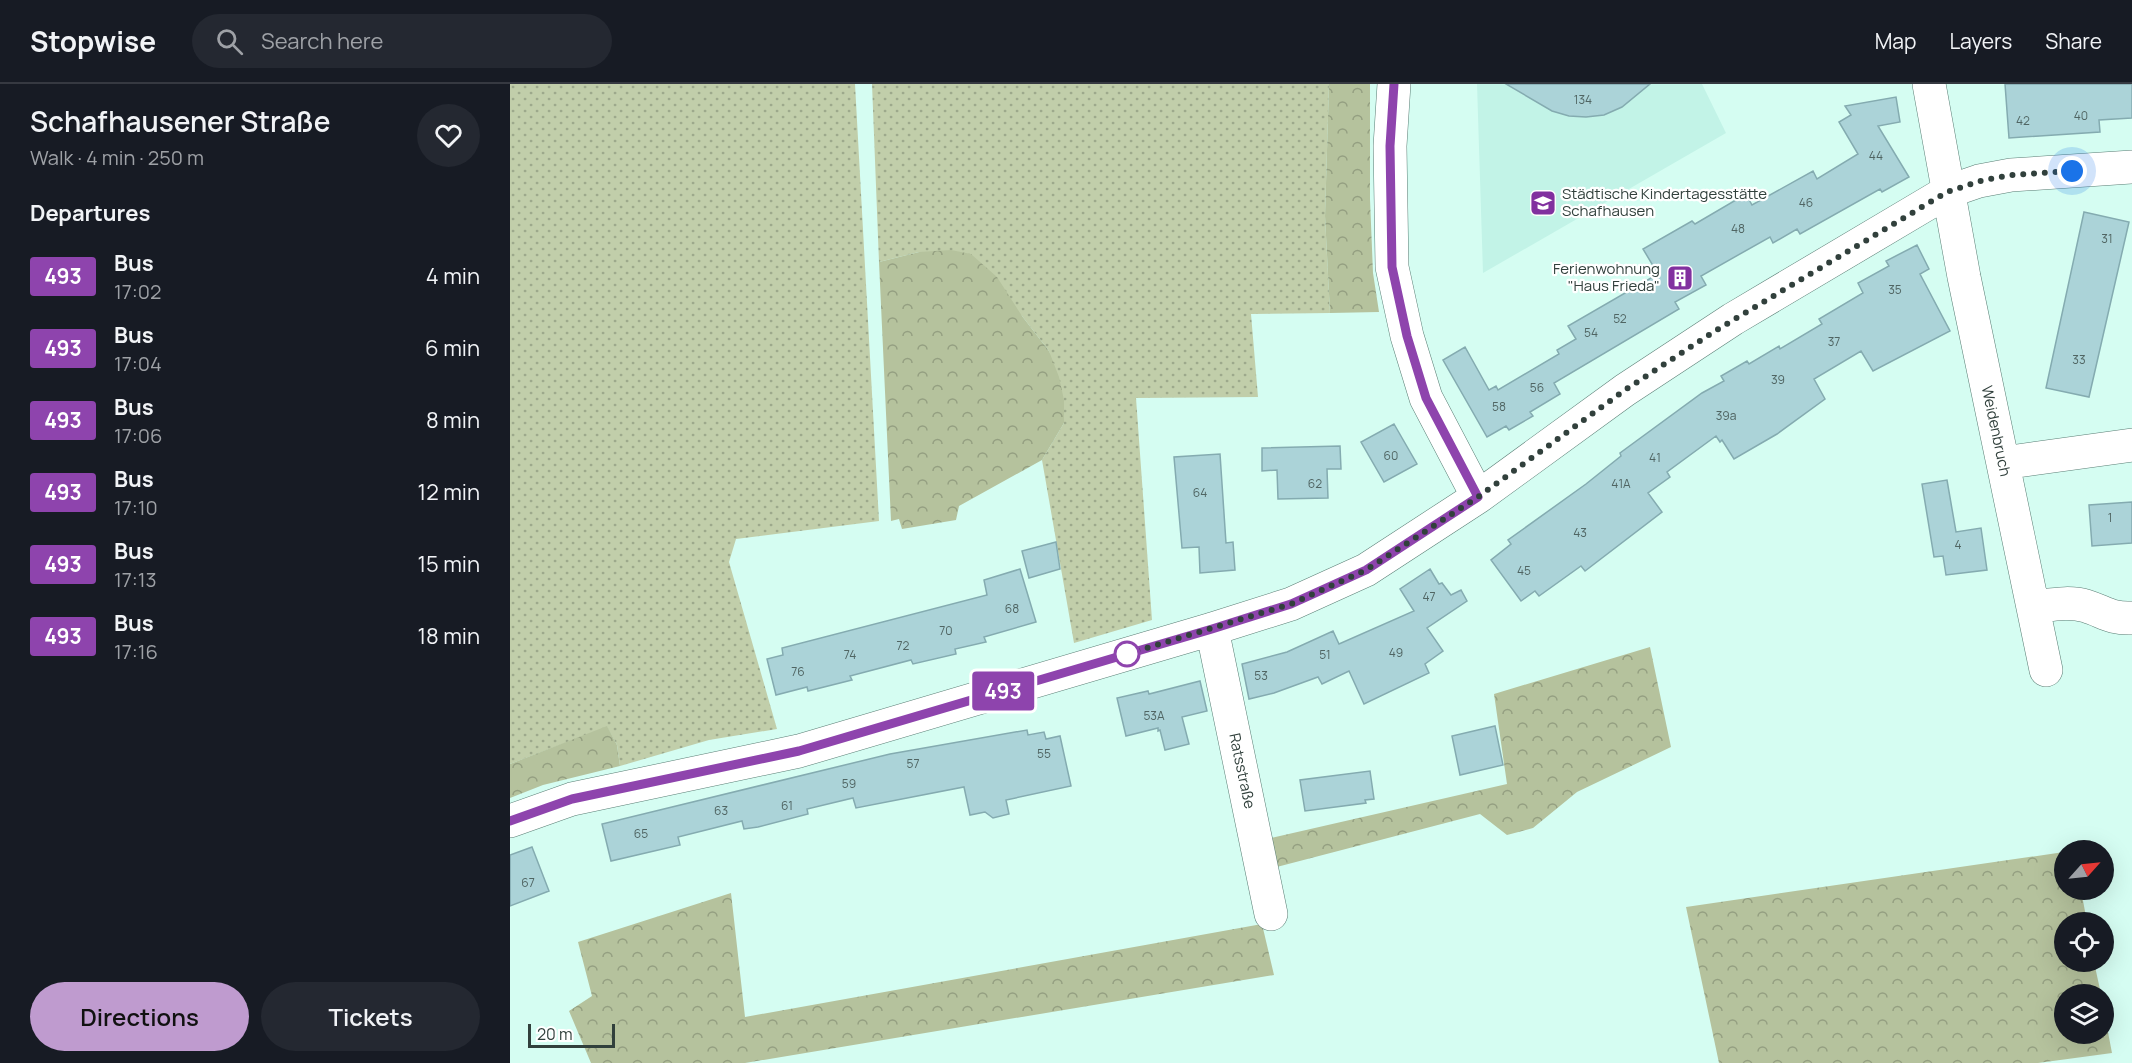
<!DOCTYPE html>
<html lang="en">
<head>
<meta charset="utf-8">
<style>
  :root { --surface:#171b24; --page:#242831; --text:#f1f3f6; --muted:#9ea1a6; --line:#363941; --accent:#bf9bcf }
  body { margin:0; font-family:Manrope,sans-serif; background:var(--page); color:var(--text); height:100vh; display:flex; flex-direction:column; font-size:22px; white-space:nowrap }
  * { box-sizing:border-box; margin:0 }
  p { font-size:20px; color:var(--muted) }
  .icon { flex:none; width:33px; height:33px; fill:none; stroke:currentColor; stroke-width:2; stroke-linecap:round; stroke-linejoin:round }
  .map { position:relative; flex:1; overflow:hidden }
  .sheet { display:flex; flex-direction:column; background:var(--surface); width:510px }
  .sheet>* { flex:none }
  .badge { padding:0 12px; border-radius:4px; font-size:21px; line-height:39px }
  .needle { width:39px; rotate:63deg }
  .controls { position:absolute; left:1544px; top:756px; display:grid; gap:12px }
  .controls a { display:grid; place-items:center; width:60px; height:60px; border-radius:50%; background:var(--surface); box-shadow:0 6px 24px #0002; font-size:30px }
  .scale { position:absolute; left:18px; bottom:15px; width:87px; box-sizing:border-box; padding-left:6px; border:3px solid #31403c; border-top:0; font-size:16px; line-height:21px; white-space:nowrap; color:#31403c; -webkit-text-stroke:4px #fff; paint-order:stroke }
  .you { position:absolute; width:30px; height:30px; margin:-15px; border:4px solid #fff; border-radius:50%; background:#1a73e8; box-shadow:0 0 0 9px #1a73e833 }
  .map>.badge { position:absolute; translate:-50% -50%; box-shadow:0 0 0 3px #fff }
  h2 { padding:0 30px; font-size:22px; line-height:54px }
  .round { display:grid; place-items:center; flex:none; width:63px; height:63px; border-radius:32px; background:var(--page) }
  .headline { display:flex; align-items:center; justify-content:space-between; height:102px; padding:0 30px }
  h1 { font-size:28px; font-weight:600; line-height:45px }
  .primary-button { display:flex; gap:12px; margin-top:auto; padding:12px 30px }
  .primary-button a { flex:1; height:69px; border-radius:36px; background:var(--accent); color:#111; font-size:24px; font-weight:600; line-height:69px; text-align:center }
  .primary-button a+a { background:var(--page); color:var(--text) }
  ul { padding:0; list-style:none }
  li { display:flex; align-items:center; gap:18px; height:72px; padding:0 30px }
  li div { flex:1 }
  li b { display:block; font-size:22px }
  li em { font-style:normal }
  li .badge { min-width:66px; font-weight:700; text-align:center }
  header { display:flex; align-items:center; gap:36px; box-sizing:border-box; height:84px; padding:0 30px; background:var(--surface); border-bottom:2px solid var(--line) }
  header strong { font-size:28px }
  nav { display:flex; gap:33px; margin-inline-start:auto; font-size:21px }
  .search { width:420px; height:54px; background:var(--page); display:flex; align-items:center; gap:15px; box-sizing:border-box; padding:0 21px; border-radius:33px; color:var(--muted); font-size:22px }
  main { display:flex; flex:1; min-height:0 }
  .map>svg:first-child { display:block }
</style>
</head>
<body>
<header>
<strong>Stopwise</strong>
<div class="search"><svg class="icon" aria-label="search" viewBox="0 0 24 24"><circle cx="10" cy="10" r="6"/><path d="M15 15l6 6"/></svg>Search here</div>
<nav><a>Map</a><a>Layers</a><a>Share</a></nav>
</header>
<main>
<section class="sheet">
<div class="headline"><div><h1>Schafhausener Straße</h1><p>Walk · 4 min · 250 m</p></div><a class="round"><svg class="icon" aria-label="heart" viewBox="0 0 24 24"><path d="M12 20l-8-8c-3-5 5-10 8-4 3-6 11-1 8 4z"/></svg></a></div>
<h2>Departures</h2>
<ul>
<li><span class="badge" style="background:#8e44ad;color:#fff">493</span><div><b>Bus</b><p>17:02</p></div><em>4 min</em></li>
<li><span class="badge" style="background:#8e44ad;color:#fff">493</span><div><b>Bus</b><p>17:04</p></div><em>6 min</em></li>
<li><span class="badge" style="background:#8e44ad;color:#fff">493</span><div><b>Bus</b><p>17:06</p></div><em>8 min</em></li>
<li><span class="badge" style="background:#8e44ad;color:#fff">493</span><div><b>Bus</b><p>17:10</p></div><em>12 min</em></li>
<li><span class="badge" style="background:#8e44ad;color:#fff">493</span><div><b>Bus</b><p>17:13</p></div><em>15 min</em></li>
<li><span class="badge" style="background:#8e44ad;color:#fff">493</span><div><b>Bus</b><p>17:16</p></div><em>18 min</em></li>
</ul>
<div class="primary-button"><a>Directions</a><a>Tickets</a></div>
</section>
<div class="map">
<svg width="1622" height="979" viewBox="0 0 1622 979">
  <defs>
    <pattern id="grass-dots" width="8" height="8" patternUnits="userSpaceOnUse" patternTransform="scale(1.5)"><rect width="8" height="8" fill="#c1ceaa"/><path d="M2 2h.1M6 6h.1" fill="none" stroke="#9da98c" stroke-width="1.8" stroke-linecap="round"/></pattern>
    <pattern id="forest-crowns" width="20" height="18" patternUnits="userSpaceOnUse" patternTransform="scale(1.5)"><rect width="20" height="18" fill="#b5c29d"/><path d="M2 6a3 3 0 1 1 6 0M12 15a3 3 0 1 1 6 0" fill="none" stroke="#949f81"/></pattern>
  </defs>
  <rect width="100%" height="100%" fill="#d5fdf2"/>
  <path fill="#c2f3e7" d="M 967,0 L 1192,0 L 1216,49 L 973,189 Z"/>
  <path fill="url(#grass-dots)" d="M 0,0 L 345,0 L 369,437 L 226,455 L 219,478 L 267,645 L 199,656 L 110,682 L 107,661 L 97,643 L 0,680 Z
    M 362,0 L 819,0 L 815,132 L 820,229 L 741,230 L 748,313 L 626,314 L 642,536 L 564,559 L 532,376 L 554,339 L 539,267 L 512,232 L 409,168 L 369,178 Z"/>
  <path fill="url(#forest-crowns)" d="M 819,0 L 860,0 L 860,115 L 863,189 L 869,228 L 820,229 L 815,132 Z
    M 441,166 L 461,170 L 487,193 L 512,232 L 539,267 L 549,293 L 554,316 L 554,339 L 532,376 L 449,422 L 446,436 L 392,445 L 389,435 L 381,437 L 369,178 L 409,168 Z
    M 1140,563 L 1161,663 L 1067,708 L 1023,744 L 997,751 L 970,730 L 759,785 L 752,756 L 997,700 L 984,610 Z
    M 97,642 L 107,661 L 110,682 L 33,701 L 0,714 L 0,680 Z
    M 1554,768 L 1554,806 L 1571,806 L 1577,838 L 1554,838 L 1554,878 L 1584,878 L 1591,910 L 1554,910 L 1554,950 L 1593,950 L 1593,922 L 1602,969 L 1528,979 L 1209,979 L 1176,823 Z
    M 221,809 L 235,933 L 752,840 L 764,891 L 235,979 L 81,979 L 59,927 L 82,912 L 68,858 Z"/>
  <path fill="#abd3d8" stroke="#84abb0" stroke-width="1.5" d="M 996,0 L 1140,0 L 1112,23 L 1094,31 L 1076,33 L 1059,32 L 1042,27 Z
    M 1495,0 L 1622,0 L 1622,34 L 1589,36 L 1590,48 L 1499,54 Z
    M 1386,13 L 1390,38 L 1368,42 L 1399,93 L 1372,108 L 1370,105 L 1290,150 L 1287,145 L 1263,159 L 1260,153 L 1191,192 L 1196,201 L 1165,218 L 1169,225 L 1044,299 L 1050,310 L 1020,328 L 1023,332 L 999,346 L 996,342 L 977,353 L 933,276 L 955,263 L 979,306 L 986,302 L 988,306 L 1049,270 L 1047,266 L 1066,255 L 1058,242 L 1148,190 L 1133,165 L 1182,137 L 1185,140 L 1236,110 L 1242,121 L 1303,87 L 1307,95 L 1348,70 L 1329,38 L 1341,31 L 1335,22 Z
    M 1574,128 L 1619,138 L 1579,313 L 1536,304 Z
    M 1407,161 L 1419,185 L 1410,190 L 1440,247 L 1363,287 L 1351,267 L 1304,295 L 1315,315 L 1267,350 L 1224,375 L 1212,356 L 1210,358 L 1206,352 L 1157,388 L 1160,393 L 1138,409 L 1152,428 L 1075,487 L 1071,482 L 1029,512 L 1025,507 L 1011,517 L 981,476 L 1001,460 L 998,456 L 1076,400 L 1111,372 L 1110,369 L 1192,309 L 1214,297 L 1211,292 L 1237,277 L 1239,280 L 1269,262 L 1270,265 L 1312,240 L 1309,235 L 1353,209 L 1348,199 L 1379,182 L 1376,177 Z
    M 884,340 L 907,380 L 874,398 L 851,358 Z
    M 830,362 L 831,385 L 817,385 L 818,414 L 768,415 L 767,386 L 752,387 L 752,364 Z
    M 710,370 L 716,459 L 723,458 L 725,486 L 690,489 L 689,463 L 672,464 L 664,373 Z
    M 1437,396 L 1446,448 L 1471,444 L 1477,486 L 1436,491 L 1433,472 L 1424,473 L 1412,400 Z
    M 1622,418 L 1622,459 L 1582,462 L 1579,421 Z
    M 546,458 L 550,485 L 519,494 L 512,467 Z
    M 510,485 L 526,538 L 474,553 L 476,558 L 445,565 L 446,570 L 403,580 L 401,576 L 340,592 L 342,596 L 298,607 L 297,603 L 266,611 L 257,575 L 273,571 L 272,564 L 477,511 L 474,496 Z
    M 920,485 L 929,500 L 932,499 L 941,511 L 951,506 L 957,517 L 917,544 L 933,567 L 915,580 L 919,589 L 854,620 L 839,587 L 812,600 L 808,593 L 764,609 L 739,615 L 732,580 L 777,568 L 823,547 L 829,560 L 904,527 L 890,505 Z
    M 690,597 L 697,627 L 672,633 L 679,660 L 655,666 L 650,646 L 648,647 L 648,644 L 616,652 L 607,614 L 638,607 L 639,610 Z
    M 985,642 L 993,681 L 950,691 L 942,652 Z
    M 517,646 L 518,651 L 534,648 L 536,655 L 550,652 L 561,702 L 496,716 L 499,730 L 483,734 L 475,728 L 460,731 L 454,703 L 346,724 L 343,714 L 297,725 L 298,730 L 248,743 L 234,745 L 232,737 L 168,753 L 170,761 L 101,777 L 92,740 L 380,670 Z
    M 860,687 L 864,715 L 855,716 L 856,719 L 795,727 L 790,696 Z
    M 22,763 L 39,807 L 0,822 L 0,771 Z"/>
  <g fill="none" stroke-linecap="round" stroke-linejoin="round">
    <defs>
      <path id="minor" d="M 884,0 L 880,62 L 882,183 L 897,252 L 916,314 L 968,413
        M 1419,0 L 1454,193 L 1536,586
        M 1493,379 L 1622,361
        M 1523,523 C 1541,521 1559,517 1576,522 C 1595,528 1600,535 1622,534
        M 702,545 L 761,830
        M 0,737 L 62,715 L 289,667 L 702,545 L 781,520 L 856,486 L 968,413 L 1115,306 L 1223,235 L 1437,108 L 1469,97 L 1501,91 L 1622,83"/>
    </defs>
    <use href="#minor" stroke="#5a7e75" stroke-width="34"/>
    <use href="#minor" stroke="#fff" stroke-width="33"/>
  </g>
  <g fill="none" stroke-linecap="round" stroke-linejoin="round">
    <defs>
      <path id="line" d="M 0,737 L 62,715 L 289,667 L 702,545 L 781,520 L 856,486 L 968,413 L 916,314 L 897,252 L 882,183 L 880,62 L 884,0"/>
    </defs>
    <use href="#line" stroke="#fff" stroke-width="14"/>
    <use href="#line" stroke="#8e44ad" stroke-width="9"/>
    <path stroke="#31403c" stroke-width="6" stroke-dasharray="0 10.8" d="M 617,570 L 781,520 L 856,486 L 968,413 L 1115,306 L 1205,247 L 1437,108 L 1470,97 L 1501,91 L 1562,87"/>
  </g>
  <defs>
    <symbol id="school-square" viewBox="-11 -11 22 22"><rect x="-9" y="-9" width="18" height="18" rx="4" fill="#81309f" stroke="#fff"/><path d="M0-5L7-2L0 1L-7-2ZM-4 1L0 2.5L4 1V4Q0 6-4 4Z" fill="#fff"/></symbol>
    <symbol id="building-square" viewBox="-11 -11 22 22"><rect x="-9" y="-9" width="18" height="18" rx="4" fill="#81309f" stroke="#fff"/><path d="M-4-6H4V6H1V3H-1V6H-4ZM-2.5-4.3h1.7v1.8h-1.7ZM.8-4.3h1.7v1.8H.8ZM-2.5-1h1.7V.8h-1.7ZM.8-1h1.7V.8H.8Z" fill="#fff"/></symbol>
  </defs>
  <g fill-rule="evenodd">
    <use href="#school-square" x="1018" y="104" width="30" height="30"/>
    <use href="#building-square" x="1155" y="179" width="30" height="30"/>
  </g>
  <circle fill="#fff" stroke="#8e44ad" stroke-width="3" cx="617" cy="570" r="12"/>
  <g text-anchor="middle" stroke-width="4.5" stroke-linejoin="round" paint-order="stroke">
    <g font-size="12" fill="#506563">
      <text x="1073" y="20">134</text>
      <text x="1571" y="36">40</text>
      <text x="1513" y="41">42</text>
      <text x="1366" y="76">44</text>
      <text x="1296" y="123">46</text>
      <text x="1228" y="149">48</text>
      <text x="1597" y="159">31</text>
      <text x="1385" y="210">35</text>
      <text x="1110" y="239">52</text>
      <text x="1081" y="253">54</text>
      <text x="1324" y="262">37</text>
      <text x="1569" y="280">33</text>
      <text x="1268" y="300">39</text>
      <text x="1027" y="308">56</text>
      <text x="989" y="327">58</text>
      <text x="1216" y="336">39a</text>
      <text x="881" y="376">60</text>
      <text x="1145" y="378">41</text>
      <text x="805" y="404">62</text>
      <text x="1111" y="404">41A</text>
      <text x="690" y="413">64</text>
      <text x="1600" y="438">1</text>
      <text x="1070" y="453">43</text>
      <text x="1448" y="465">4</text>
      <text x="1014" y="491">45</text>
      <text x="919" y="517">47</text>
      <text x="502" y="529">68</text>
      <text x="436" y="551">70</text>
      <text x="393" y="566">72</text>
      <text x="886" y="573">49</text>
      <text x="340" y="575">74</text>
      <text x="815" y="575">51</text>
      <text x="288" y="592">76</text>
      <text x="751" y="596">53</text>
      <text x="644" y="636">53A</text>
      <text x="534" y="674">55</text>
      <text x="403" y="684">57</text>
      <text x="339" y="704">59</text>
      <text x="277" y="726">61</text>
      <text x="211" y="731">63</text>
      <text x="131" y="754">65</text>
      <text x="18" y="803">67</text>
    </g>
    <g font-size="15" fill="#31403c" stroke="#fff" text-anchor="start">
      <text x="1052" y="115">Städtische Kindertagesstätte<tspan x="1052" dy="17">Schafhausen</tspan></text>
      <text x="1150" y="190" text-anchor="end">Ferienwohnung<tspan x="1150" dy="17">"Haus Frieda"</tspan></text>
    </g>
    <g font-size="15" fill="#31403c" stroke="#fff">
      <text transform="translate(1486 347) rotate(78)" y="5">Weidenbruch</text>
      <text transform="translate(732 687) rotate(78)" y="5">Ratsstraße</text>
    </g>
  </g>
</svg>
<div class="controls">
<a><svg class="needle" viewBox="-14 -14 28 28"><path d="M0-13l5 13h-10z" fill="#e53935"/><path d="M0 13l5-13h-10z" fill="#9ea1a6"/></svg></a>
<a><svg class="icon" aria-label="locate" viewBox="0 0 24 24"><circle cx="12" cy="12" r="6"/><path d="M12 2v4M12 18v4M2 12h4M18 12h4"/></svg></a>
<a><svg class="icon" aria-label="layers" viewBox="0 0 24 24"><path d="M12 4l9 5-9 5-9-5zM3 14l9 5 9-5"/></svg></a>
</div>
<div class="scale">20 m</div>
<div class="you" style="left:1562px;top:87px"></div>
<b class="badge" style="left:493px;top:607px;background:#8e44ad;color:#fff">493</b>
</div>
</main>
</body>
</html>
